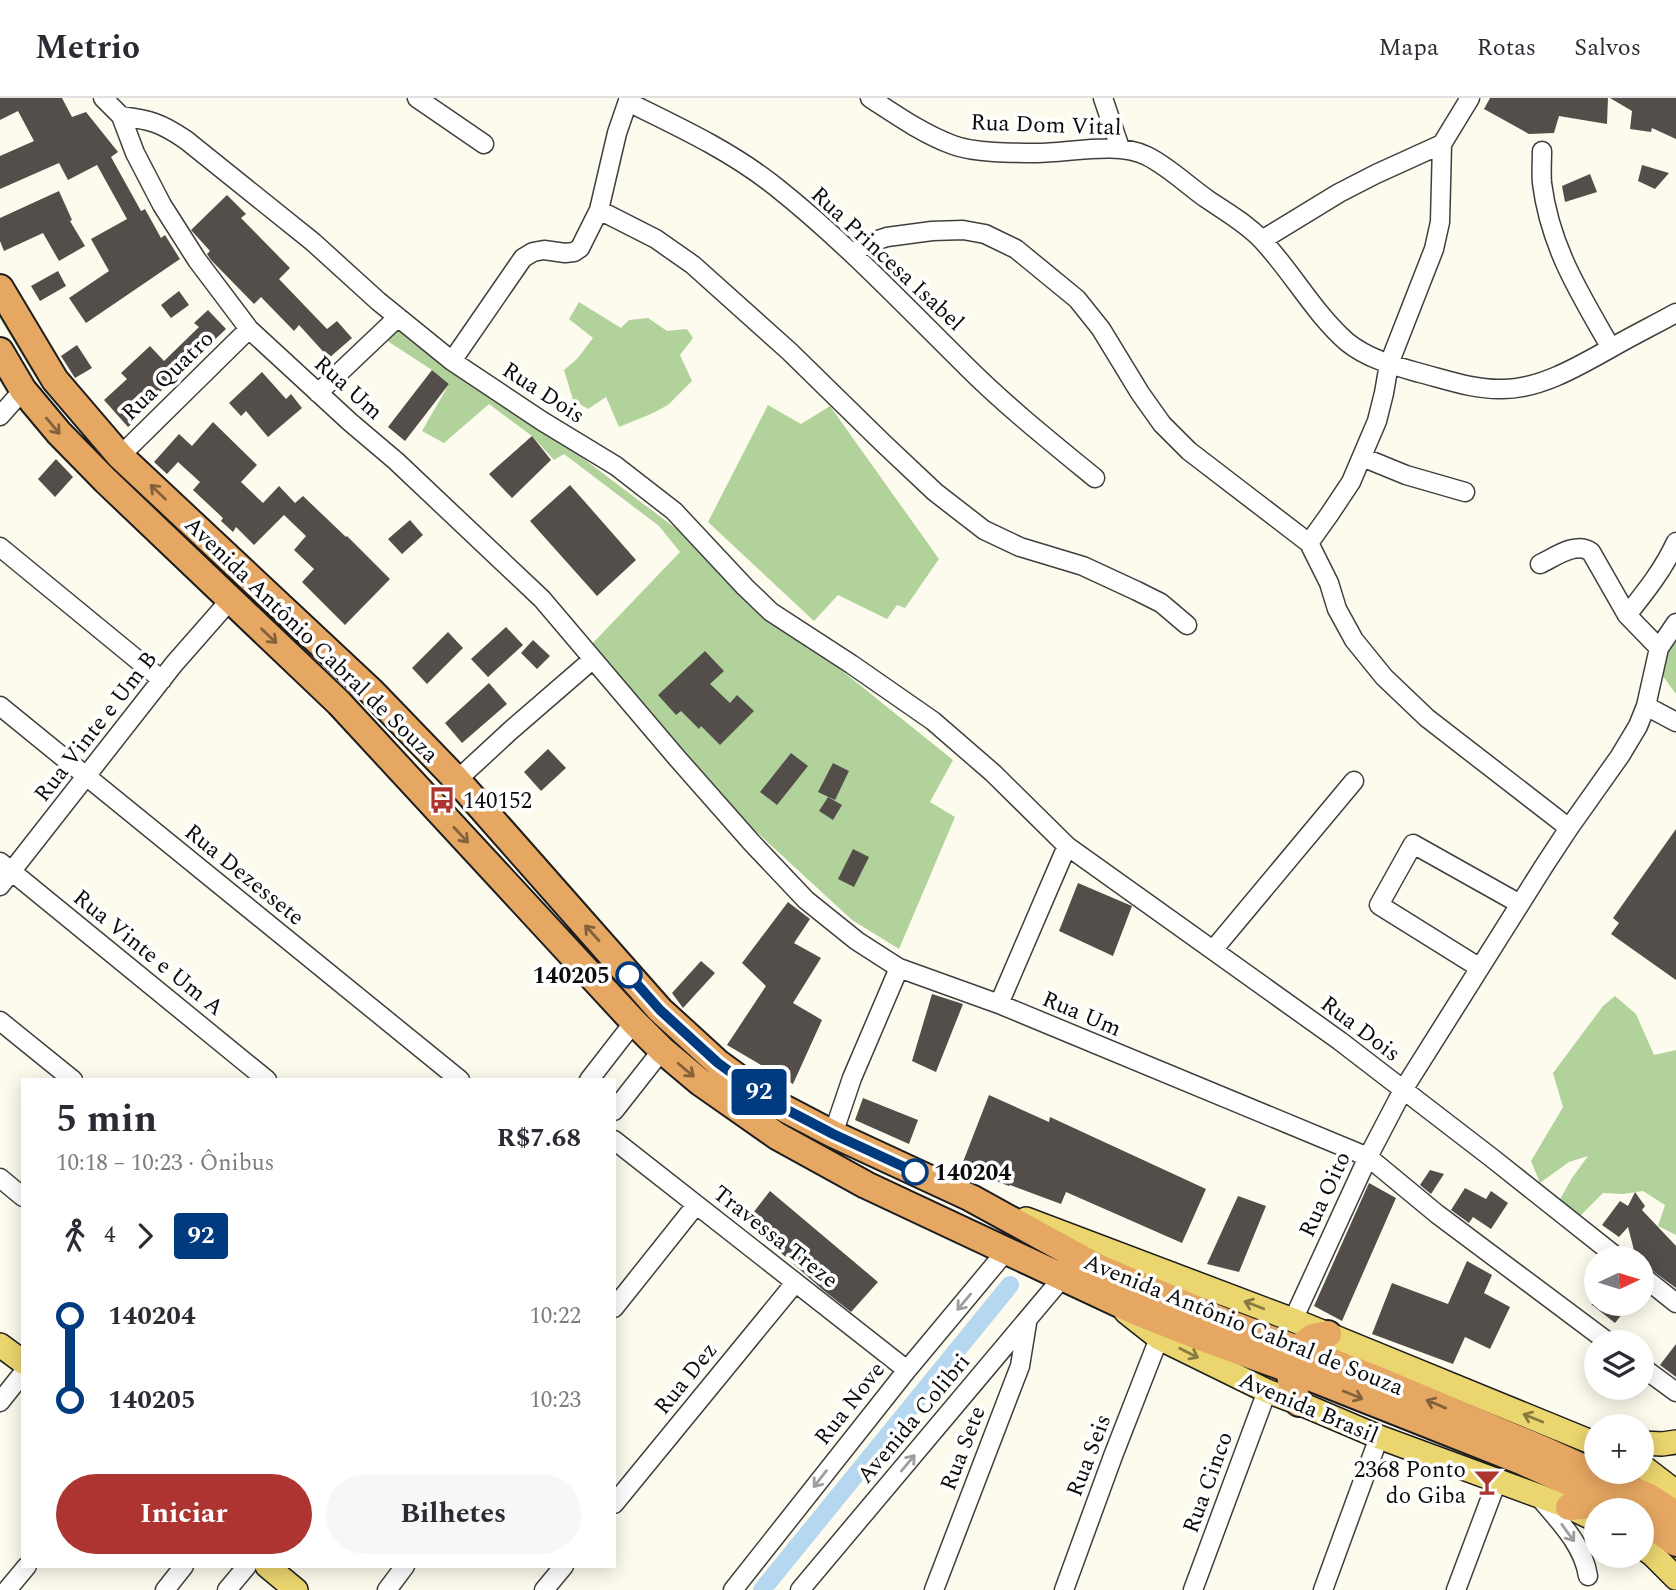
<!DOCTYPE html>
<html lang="pt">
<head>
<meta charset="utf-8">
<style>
  :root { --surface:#fff; --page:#f7f7f7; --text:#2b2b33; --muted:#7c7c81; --line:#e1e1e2; --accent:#ae3432 }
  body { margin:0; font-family:Spectral,serif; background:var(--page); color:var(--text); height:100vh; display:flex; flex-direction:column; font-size:26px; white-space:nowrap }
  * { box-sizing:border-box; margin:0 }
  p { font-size:23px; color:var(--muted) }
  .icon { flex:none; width:38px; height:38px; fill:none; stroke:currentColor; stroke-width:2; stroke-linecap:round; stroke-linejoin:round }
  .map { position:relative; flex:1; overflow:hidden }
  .sheet { position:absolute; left:21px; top:980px; width:595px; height:490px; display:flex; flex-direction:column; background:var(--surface); border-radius:0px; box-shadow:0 4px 18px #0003 }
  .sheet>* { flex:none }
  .badge { padding:0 14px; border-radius:5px; font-size:24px; line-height:46px }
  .needle { width:46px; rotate:86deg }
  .buttons { position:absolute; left:1584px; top:1148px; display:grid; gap:14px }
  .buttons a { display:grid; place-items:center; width:70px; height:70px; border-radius:50%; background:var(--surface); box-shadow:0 4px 18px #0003; font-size:35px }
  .map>.badge { position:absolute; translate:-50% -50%; box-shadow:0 0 0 4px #fff }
  .legs { display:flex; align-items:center; gap:10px; height:77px; padding:0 35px; font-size:23px }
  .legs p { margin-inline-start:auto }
  .head { display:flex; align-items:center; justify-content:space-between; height:119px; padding:0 35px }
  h1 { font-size:38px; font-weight:700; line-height:52px }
  .primary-button { display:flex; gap:14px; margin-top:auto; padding:14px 35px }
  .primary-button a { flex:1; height:80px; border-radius:42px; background:var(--accent); color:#fff; font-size:28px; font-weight:700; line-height:80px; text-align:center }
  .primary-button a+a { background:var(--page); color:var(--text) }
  ul { padding:0 35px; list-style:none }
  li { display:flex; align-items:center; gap:24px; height:84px; font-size:26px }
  li i { display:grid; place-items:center; width:10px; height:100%; margin:0 9px; background:currentColor }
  li i::after { content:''; width:18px; height:18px; margin:-9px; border:5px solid; border-radius:50%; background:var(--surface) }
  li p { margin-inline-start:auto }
  li:first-child i { background:linear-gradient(#0000 50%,currentColor 0) }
  li:last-child i { background:linear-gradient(currentColor 50%,#0000 0) }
  header { display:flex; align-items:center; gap:42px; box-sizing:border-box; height:98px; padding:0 35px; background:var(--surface); border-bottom:2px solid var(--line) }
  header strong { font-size:33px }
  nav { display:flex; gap:38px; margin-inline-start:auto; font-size:24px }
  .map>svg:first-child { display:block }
</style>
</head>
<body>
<header>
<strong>Metrio</strong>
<nav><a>Mapa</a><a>Rotas</a><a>Salvos</a></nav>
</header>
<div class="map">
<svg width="1676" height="1492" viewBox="0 0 1676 1492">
  <rect width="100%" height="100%" fill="#fdfbed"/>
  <path fill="#cde4ba" d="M 0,207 L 41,279 L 38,284 L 0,221 Z"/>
  <path fill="#b1d39b" d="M 579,204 L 621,230 L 629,222 L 648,220 L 667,233 L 687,231 L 693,240 L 680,257 L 692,283 L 668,307 L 651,316 L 619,329 L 606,299 L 588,311 L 573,302 L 564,272 L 577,261 L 593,240 L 569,221 Z
    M 392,223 L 568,349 L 686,438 L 765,521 L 830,563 L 953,662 L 930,704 L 955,719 L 899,851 L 852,822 L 748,726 L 591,547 L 680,454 L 659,428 L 564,356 L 554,362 L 532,338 L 489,306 L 444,345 L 422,333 L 449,286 L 432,272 L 386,242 Z
    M 768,307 L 801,326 L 830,308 L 939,461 L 905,510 L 897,507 L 887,521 L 838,497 L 814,523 L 708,424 Z
    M 1676,538 L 1676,596 L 1662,577 L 1666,550 Z
    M 1615,898 L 1636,916 L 1654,957 L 1676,952 L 1676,1137 L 1658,1128 L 1665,1107 L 1643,1093 L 1623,1096 L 1603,1095 L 1578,1120 L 1559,1103 L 1572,1080 L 1588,1058 L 1569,1064 L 1540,1085 L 1531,1063 L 1563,1009 L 1553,975 L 1603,908 Z"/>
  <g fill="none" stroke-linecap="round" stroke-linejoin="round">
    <path stroke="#b6d7f0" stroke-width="18" d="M 762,1492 L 1010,1187"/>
  </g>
  <path fill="#534e4a" d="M 0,0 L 62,0 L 72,19 L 86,14 L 118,54 L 111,59 L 141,113 L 145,111 L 161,140 L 165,137 L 180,161 L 86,225 L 69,200 L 109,173 L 91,141 L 127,121 L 97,67 L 68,82 L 59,65 L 0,91 L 0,58 L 34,43 L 18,13 L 0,22 Z
    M 1490,0 L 1608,0 L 1607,26 L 1559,18 L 1554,35 L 1529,36 L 1484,11 Z
    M 1610,0 L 1676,0 L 1676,41 L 1652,30 L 1651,34 L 1630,31 L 1632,13 Z
    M 1642,67 L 1669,75 L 1655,91 L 1638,83 Z
    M 1590,76 L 1597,94 L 1565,104 L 1562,88 Z
    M 59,93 L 72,122 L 70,123 L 85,148 L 59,163 L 43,135 L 4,153 L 0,143 L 0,120 Z
    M 227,97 L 246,116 L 241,120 L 290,170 L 279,181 L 327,231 L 337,223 L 352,240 L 329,260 L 299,227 L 294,233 L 261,199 L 254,206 L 211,162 L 207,156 L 210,153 L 191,132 Z
    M 58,173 L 66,188 L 40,203 L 31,188 Z
    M 179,193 L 189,207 L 171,220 L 161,207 Z
    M 208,212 L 226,231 L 142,311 L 145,314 L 128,329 L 104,302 L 127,281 L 121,275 L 150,248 L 164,263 L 199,229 L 194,225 Z
    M 77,247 L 92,270 L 75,280 L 61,258 Z
    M 432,272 L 449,286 L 405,343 L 388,329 Z
    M 262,274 L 286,301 L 291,296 L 302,310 L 268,339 L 246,313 L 241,318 L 229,305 Z
    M 213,324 L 257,367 L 241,384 L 263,405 L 279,388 L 295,405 L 303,398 L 346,439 L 347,438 L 390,481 L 345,527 L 302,484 L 314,471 L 294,452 L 306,438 L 284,417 L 254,447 L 236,429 L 233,434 L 221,423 L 223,420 L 193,392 L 200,384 L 178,364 L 167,376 L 154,364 L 179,336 L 192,348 Z
    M 532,338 L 551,362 L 512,400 L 489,376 Z
    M 56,361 L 73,379 L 55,399 L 38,381 Z
    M 570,387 L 636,462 L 597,498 L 530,423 Z
    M 410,422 L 423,437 L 402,456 L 388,441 Z
    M 506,529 L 523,547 L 488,579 L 471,561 Z
    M 448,534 L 463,550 L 427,586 L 412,570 Z
    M 533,542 L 550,558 L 537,571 L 521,555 Z
    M 705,553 L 724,573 L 710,586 L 730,605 L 737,597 L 754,613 L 720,647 L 701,628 L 699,631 L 681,613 L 676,617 L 658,597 Z
    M 489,585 L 507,606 L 462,645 L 445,625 Z
    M 548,651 L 566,670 L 541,693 L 524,674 Z
    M 791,655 L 808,668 L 777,707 L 760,694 Z
    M 833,665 L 849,673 L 835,702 L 818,694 Z
    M 828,699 L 842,707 L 833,722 L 819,713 Z
    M 1676,731 L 1676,882 L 1611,836 L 1619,825 L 1613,820 Z
    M 853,751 L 869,759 L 854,789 L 838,781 Z
    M 1078,785 L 1132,808 L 1113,858 L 1059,833 Z
    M 788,804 L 810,821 L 794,845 L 821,860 L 793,905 L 822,922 L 793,986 L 727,947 L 766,888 L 742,865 Z
    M 701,863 L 715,875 L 683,910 L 672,895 Z
    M 932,896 L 963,906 L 936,974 L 912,963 Z
    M 989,997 L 1049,1024 L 1050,1019 L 1206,1091 L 1182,1145 L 1066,1094 L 1061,1106 L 1010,1087 L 1009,1088 L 961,1069 Z
    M 863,1000 L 918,1022 L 909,1046 L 855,1022 Z
    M 1430,1072 L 1444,1076 L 1431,1096 L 1420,1087 Z
    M 1369,1085 L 1396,1100 L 1342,1223 L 1314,1208 Z
    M 1465,1090 L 1486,1101 L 1491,1093 L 1508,1105 L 1491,1131 L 1473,1119 L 1469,1125 L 1451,1112 Z
    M 770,1093 L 878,1184 L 851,1214 L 823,1192 L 746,1124 Z
    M 1635,1094 L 1645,1108 L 1642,1112 L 1676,1148 L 1676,1190 L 1642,1165 L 1642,1160 L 1636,1160 L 1628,1129 L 1619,1139 L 1602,1127 L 1620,1103 L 1628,1108 Z
    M 1238,1098 L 1266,1108 L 1239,1174 L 1207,1166 Z
    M 1467,1163 L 1492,1177 L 1484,1195 L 1510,1209 L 1490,1251 L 1465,1239 L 1453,1266 L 1372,1236 L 1392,1185 L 1448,1206 Z
    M 1591,1206 L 1630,1206 L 1615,1225 Z
    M 1676,1246 L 1676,1279 L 1660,1267 Z"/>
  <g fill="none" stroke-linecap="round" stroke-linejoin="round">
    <defs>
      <path id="minor" d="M 103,0 L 121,18 L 135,55 L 162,107 L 197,162 L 249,231 L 350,324 L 396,363 L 542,501 L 677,660 L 752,745 L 806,802 L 857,843 L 899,870 L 999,906 L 1368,1059 L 1437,1116 L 1608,1244
        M 417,0 L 484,46
        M 870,0 C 896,17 923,36 953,47 C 974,55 1013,55 1037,55 C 1069,55 1118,43 1147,58 C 1169,69 1187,87 1207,101 C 1226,114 1246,125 1262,142 C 1292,174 1314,215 1347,244 C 1368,261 1395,268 1420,275 C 1447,282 1475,292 1503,291 C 1540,291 1579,268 1611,250 C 1632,238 1654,227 1676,215
        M 1103,0 L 1120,50
        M 1470,0 L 1442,46 L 1440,124 L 1434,151 L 1389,266 L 1384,295 L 1377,323 L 1351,384 L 1329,417 L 1309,445 L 1329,485 L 1337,511 L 1354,542 L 1384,579 L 1427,620 L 1569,730
        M 628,4 C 679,29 731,53 776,89 C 844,143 904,207 966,268 C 1006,308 1051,344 1095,380
        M 121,18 C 151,22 161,25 186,42 L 313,144 L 378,203 L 452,263 L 542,323 L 616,368 L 674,413 L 745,489 L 771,514 L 851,566 L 933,623 L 993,675 L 1067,748 L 999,906
        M 1542,53 C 1542,63 1541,75 1542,85 C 1550,149 1580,196 1611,250
        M 599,112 L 656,141 L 693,167 L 789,253 L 883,345 L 935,394 L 984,432 L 1020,449 L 1083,468 L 1137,493 L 1161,505 L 1187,527
        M 1262,142 L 1339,95 L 1376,76 L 1442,46
        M 853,155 L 869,145 L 887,139 L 932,133 L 963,132 L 985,136 L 1016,151 L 1077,201 L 1101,231 L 1140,295 L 1162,326 L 1189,353 L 1309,445
        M 452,263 L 523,160 L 533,154 L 544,152 L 565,155 L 574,154 L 580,150 L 599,112 L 617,35 L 629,0
        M 318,295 L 398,219
        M 0,318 L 23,292
        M 120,358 L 249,231
        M 1362,359 L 1406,377 L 1465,394
        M 0,449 L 162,582
        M 1540,466 C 1555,459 1576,443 1591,454 L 1627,517 L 1659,550
        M 1627,517 C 1646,493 1663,472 1676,444
        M 0,608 L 460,982
        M 1646,608 L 1676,624
        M 457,682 L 510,633 L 592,562
        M 1067,748 L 1340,943 L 1492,1060 L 1618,1160
        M 0,764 L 267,982
        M 0,788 L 174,566 L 231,501
        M 1213,852 L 1354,683
        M 1480,870 L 1379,807 L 1413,746 L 1520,806
        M 0,923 L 73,982
        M 589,982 L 634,924
        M 614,1013 L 662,952
        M 833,1036 L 852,980 L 899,870
        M 614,1042 L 907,1272
        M 0,1080 L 23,1099
        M 1642,1178 L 1676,1205
        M 614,1210 L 696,1107
        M 1293,1222 L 1368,1059 L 1403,992 L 1544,768 L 1569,730 L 1620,658 L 1638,628 L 1646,608 L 1659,550 L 1676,525
        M 1642,1269 L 1676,1294
        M 0,1304 L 23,1275
        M 1538,1398 C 1558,1422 1583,1446 1588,1478
        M 614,1406 L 795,1185
        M 7,1492 L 27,1468
        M 165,1492 L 184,1468
        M 227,1492 L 247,1468
        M 387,1492 L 405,1468
        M 544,1492 L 564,1468
        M 733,1492 L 907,1272 L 1007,1152
        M 800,1492 L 1063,1179
        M 934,1492 L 1020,1268 L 1027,1225
        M 1064,1492 L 1113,1358 L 1159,1240
        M 1193,1492 L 1267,1293
        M 1323,1492 L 1379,1339
        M 1456,1492 L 1497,1383"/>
      <path id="major" d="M 1026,1121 L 1293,1222 L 1596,1346
        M 1126,1214 L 1159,1240 L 1267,1293 L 1299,1305 L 1379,1339 L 1569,1409 L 1596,1422
        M 0,1247 L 23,1264
        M 1642,1345 L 1662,1346 L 1676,1344
        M 1642,1368 L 1676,1394
        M 1642,1449 L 1653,1457 L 1676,1480
        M 267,1468 L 296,1492"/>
      <path id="highway" d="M 0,190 L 55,282 L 120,358 L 372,594 L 457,682 L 660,912 L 718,965 L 770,1003 L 833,1036 L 971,1100 L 1095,1168 L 1221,1222 L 1381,1283 L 1549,1354 L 1649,1399 L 1676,1416
        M 0,253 L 23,292 L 59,335 L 106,383 L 339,605 L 634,924 L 662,952 L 700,984 L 777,1038 L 866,1087 L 1139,1215 L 1200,1239 L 1289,1271 L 1521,1363 L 1615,1405 L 1627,1412
        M 1299,1305 L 1292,1289 L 1289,1271 L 1297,1251 L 1313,1239 L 1328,1236
        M 1569,1409 L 1613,1405
        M 1642,1421 L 1676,1445"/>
    </defs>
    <use href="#minor" stroke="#3f3f3f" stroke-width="21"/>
    <use href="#major" stroke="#1d1d1d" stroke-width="26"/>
    <use href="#highway" stroke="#1d1d1d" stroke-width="30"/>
    <use href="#minor" stroke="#fff" stroke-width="18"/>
    <use href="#major" stroke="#ebd56f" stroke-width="23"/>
    <use href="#highway" stroke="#e6a762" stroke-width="26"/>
  </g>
  <defs><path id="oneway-shaft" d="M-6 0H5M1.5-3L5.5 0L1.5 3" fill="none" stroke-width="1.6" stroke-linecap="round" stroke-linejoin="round" transform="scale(1.75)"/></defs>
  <g stroke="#84613b">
    <use href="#oneway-shaft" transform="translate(53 328) rotate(50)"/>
    <use href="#oneway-shaft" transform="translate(158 394) rotate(-136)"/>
    <use href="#oneway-shaft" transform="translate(269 538) rotate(44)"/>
    <use href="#oneway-shaft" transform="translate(461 737) rotate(47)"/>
    <use href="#oneway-shaft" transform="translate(592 835) rotate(-132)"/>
    <use href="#oneway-shaft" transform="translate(686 972) rotate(40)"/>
    <use href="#oneway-shaft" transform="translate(1353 1297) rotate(22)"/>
    <use href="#oneway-shaft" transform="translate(1436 1306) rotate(-157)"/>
  </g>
  <g stroke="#9e9e9e">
    <use href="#oneway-shaft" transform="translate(964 1204) rotate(130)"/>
    <use href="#oneway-shaft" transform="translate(908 1365) rotate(-50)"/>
    <use href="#oneway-shaft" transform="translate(820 1381) rotate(128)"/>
    <use href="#oneway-shaft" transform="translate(1568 1435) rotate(54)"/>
  </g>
  <g stroke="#877b42">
    <use href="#oneway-shaft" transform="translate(1254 1207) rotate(-159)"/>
    <use href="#oneway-shaft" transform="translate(1189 1255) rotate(27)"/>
    <use href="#oneway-shaft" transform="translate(1533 1320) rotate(-158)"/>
  </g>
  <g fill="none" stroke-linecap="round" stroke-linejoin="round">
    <defs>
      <path id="line-1" d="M 629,877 L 660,912 L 718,965 L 770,1003 L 833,1036 L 915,1074"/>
    </defs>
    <use href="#line-1" stroke="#fff" stroke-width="16"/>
    <use href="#line-1" stroke="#003b80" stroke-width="10"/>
  </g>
  <defs>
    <symbol id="bus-bare" viewBox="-9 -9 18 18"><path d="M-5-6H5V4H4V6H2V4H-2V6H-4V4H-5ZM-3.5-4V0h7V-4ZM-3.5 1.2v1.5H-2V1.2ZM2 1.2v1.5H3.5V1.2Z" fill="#ae3432" stroke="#fff" stroke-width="2.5" paint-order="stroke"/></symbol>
    <symbol id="bar-bare" viewBox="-9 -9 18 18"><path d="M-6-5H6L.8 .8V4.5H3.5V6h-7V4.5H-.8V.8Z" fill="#ae3432" stroke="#fff" stroke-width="2.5" paint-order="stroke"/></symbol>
  </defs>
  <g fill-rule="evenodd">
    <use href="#bus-bare" x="423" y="683" width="38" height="38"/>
    <use href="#bar-bare" x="1468" y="1365" width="38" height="38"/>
  </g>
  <g fill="#fff" stroke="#003b80" stroke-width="3.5">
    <circle cx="629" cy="877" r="12"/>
    <circle cx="915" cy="1074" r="12"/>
  </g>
  <g text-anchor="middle" stroke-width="7" stroke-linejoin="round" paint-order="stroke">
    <g font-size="23" fill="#0c0c0c" stroke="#fff">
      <text transform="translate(1046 26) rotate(2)" y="8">Rua Dom Vital</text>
      <text transform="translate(888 160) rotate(43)" y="8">Rua Princesa Isabel</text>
      <text transform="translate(167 277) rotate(-44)" y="8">Rua Quatro</text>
      <text transform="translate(349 289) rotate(42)" y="8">Rua Um</text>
      <text transform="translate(544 294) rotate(33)" y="8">Rua Dois</text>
      <text transform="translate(312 541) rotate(44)" y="8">Avenida Antônio Cabral de Souza</text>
      <text transform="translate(95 628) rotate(-52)" y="8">Rua Vinte e Um B</text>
      <text transform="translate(245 776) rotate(39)" y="8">Rua Dezessete</text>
      <text transform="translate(149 854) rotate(39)" y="8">Rua Vinte e Um A</text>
      <text transform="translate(1082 915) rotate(23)" y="8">Rua Um</text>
      <text transform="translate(1361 930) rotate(37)" y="8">Rua Dois</text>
      <text transform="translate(1324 1096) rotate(-65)" y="8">Rua Oito</text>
      <text transform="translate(776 1138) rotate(38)" y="8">Travessa Treze</text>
      <text transform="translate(1244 1226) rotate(22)" y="8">Avenida Antônio Cabral de Souza</text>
      <text transform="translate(685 1280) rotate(-51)" y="8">Rua Dez</text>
      <text transform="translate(849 1305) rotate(-52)" y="8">Rua Nove</text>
      <text transform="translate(1309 1309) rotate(23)" y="8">Avenida Brasil</text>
      <text transform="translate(913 1320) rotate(-50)" y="8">Avenida Colibri</text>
      <text transform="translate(962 1350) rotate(-69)" y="8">Rua Sete</text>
      <text transform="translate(1088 1357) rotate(-69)" y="8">Rua Seis</text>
      <text transform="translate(1207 1384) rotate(-70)" y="8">Rua Cinco</text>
    </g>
    <g font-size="23" fill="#0c0c0c" stroke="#fff" text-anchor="start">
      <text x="463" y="710">140152</text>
      <text x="1466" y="1379" text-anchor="end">2368 Ponto<tspan x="1466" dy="26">do Giba</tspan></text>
    </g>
    <g font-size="23" font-weight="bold" fill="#0c0c0c" stroke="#fff" text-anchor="end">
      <text x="610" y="885">140205</text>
      <text x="934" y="1082" text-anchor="start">140204</text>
    </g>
  </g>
</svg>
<div class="buttons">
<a><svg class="needle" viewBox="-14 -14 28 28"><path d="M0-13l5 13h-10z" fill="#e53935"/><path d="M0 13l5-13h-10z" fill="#7c7c81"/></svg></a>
<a><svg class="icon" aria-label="layers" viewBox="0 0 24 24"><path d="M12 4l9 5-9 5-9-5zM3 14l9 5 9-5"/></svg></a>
<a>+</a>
<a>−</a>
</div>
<b class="badge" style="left:759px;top:994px;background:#003b80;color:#fff">92</b>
<section class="sheet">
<div class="head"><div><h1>5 min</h1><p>10:18 – 10:23 · Ônibus</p></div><b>R$7.68</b></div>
<div class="legs"><svg class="icon" aria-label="walk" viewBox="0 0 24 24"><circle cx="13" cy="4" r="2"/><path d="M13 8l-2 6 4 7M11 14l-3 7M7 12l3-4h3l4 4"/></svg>4<svg class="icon" aria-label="forward" viewBox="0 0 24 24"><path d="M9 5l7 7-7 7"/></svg><b class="badge" style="background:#003b80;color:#fff">92</b></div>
<ul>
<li><i style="color:#003b80"></i><b>140204</b><p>10:22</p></li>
<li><i style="color:#003b80"></i><b>140205</b><p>10:23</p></li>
</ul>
<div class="primary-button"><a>Iniciar</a><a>Bilhetes</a></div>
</section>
</div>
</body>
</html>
